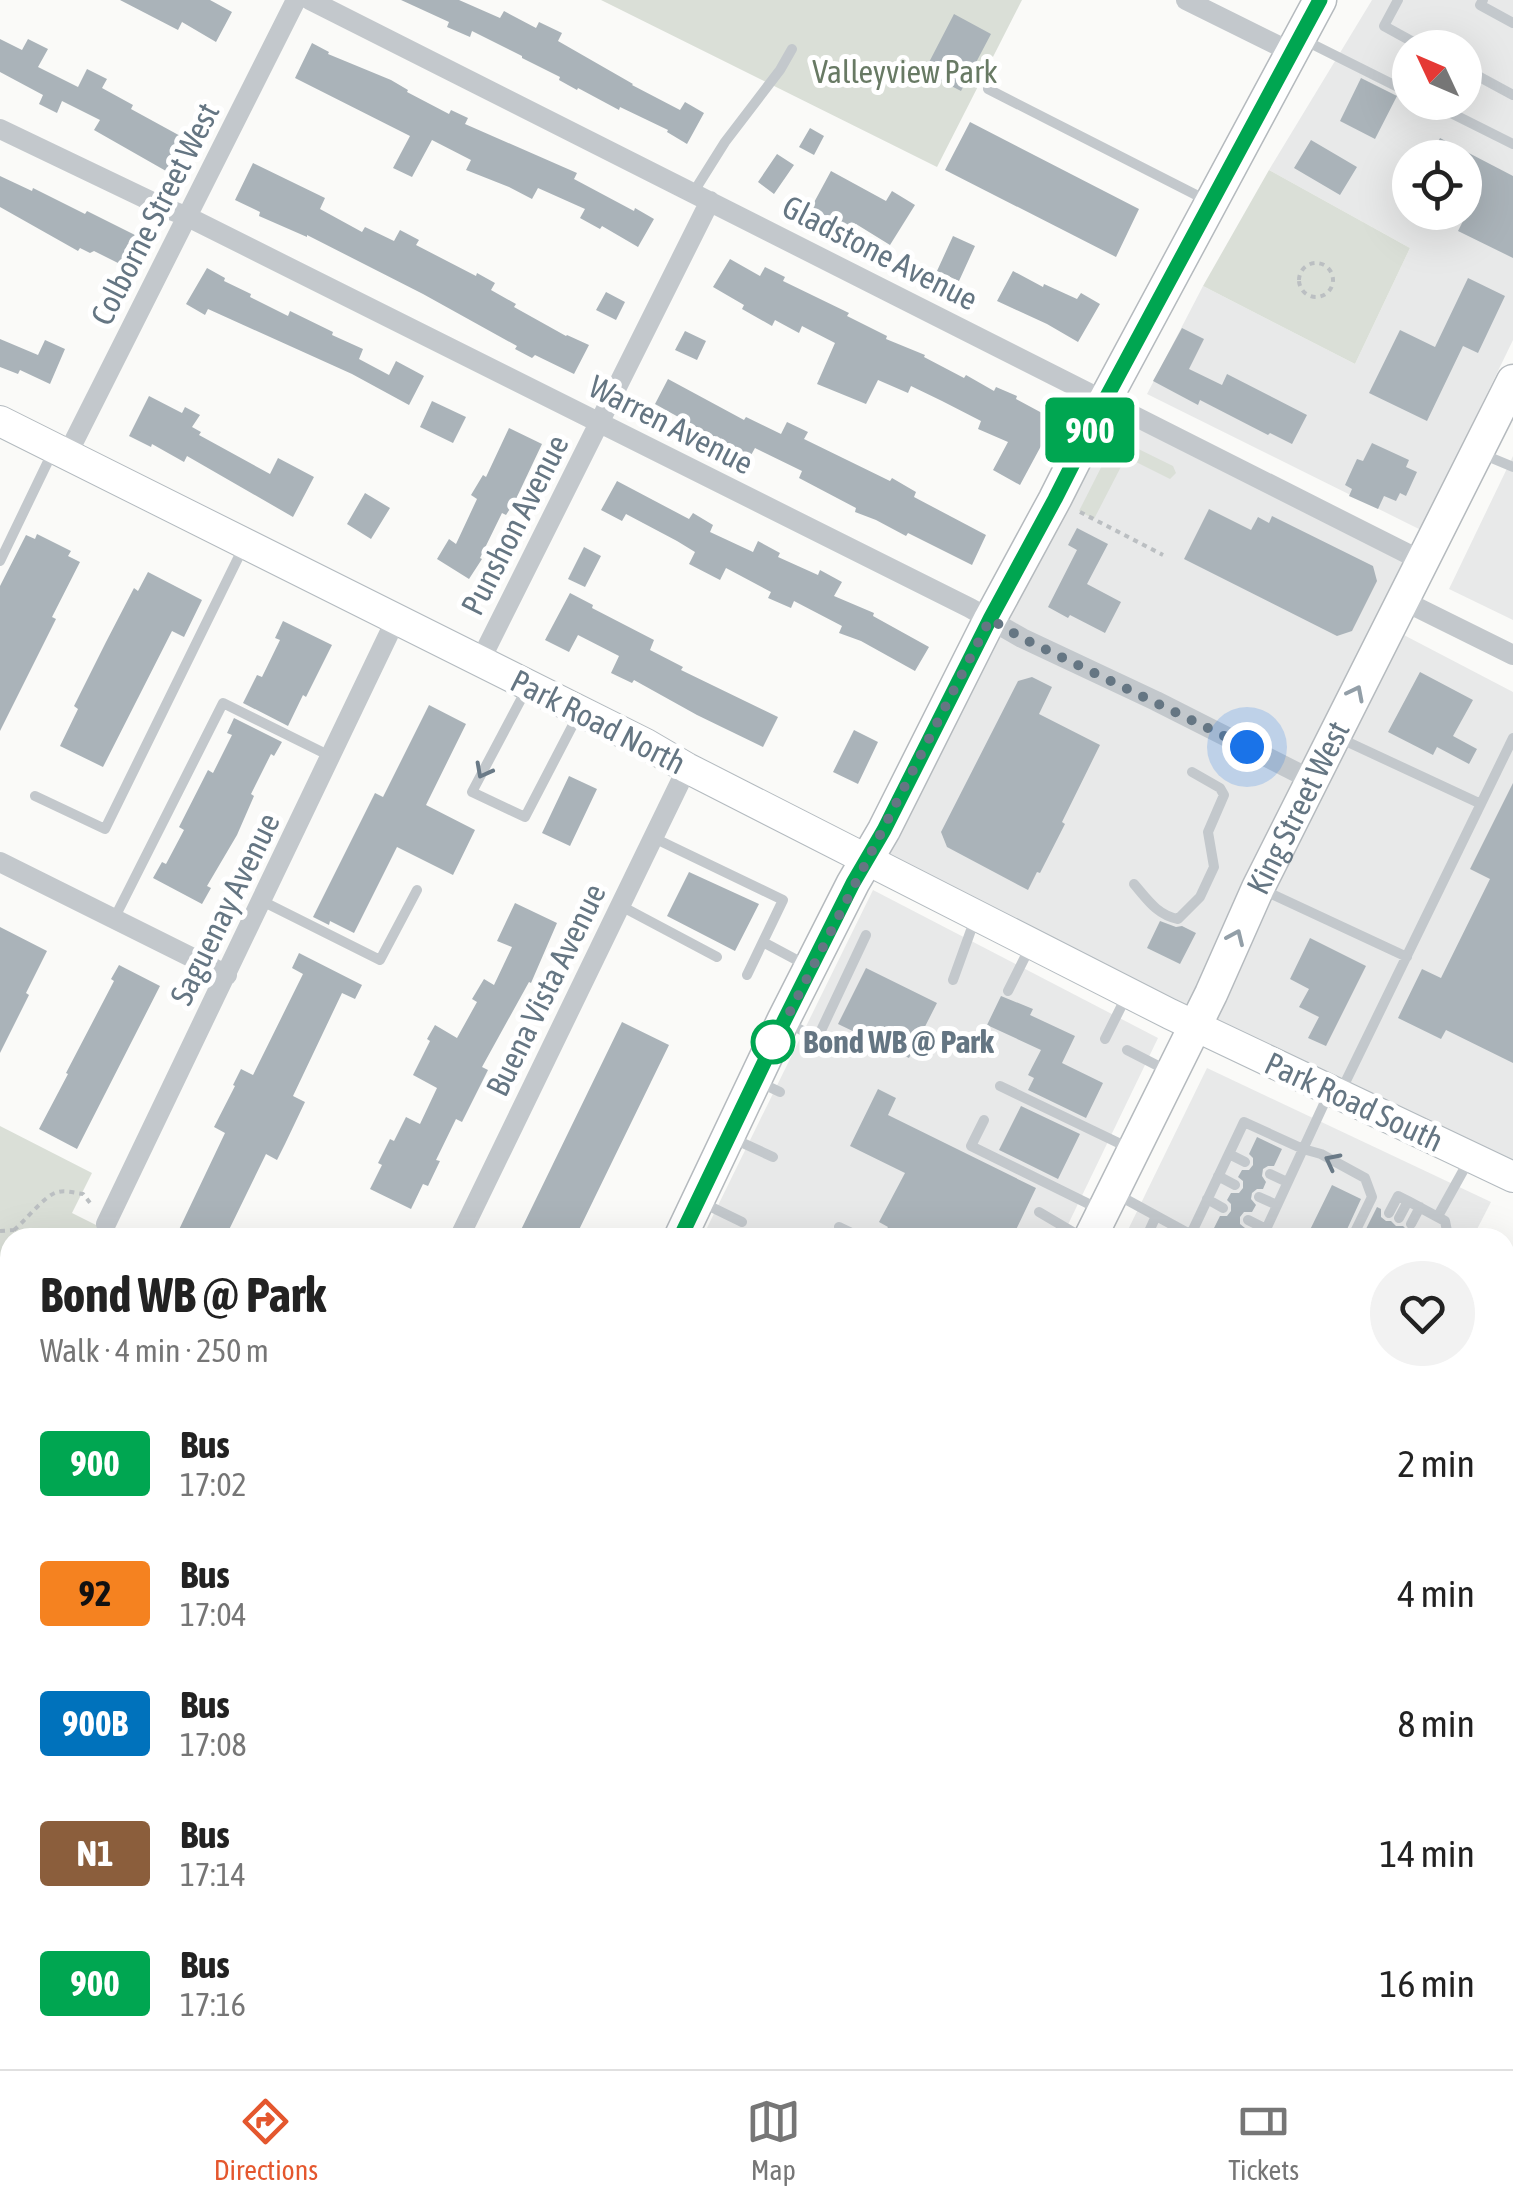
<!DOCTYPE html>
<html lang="en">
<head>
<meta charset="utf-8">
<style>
  :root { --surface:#fff; --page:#f2f2f2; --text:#222; --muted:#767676; --line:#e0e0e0; --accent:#e4572e }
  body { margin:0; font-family:"Asap Condensed",sans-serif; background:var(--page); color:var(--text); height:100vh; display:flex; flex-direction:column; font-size:38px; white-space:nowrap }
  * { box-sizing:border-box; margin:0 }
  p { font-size:32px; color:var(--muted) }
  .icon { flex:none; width:55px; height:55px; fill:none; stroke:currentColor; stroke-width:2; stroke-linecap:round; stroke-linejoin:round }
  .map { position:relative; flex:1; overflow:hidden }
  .drawer { position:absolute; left:0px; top:1228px; width:1515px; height:842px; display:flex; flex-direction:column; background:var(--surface); border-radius:30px 30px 0 0; box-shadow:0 10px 40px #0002 }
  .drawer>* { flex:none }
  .badge { padding:0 20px; border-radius:8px; font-size:35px; line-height:65px }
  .needle { width:65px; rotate:314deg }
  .controls { position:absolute; left:1392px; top:30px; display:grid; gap:20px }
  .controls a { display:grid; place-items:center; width:90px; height:90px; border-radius:50%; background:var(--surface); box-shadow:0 10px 40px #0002; font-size:50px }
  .you { position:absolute; width:50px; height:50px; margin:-25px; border:8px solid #fff; border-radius:50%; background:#1a73e8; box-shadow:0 0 0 15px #1a73e833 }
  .map>.badge { position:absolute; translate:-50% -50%; box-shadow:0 0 0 5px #fff }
  .round { display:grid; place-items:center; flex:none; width:105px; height:105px; border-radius:52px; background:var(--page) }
  .headline { display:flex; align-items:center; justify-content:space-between; height:170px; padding:0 40px }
  h1 { font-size:48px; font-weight:700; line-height:75px }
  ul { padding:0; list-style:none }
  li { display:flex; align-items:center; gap:30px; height:130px; padding:0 40px }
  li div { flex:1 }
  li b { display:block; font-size:38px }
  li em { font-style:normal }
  li .badge { min-width:110px; font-weight:700; text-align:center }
  .tabs { display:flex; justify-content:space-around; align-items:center; height:140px; border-top:2px solid var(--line); background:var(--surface); font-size:28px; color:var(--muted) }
  .tabs a { display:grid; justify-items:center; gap:5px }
  .tabs .current { color:var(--accent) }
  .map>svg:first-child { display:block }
</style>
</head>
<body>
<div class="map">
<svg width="1513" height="2069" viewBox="0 0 1513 2069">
  <rect width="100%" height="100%" fill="#fafaf8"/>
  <path fill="#e8e9e9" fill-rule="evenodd" d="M 1372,0 L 1513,0 L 1513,340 L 1421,530 L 1147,394 L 1203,286 L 1355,364 L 1410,248 L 1269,170 ZM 1410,48 L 1465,48 L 1465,102 L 1410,102 ZM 1410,158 L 1465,158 L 1465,212 L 1410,212 Z
    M 1119,399 L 1434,562 L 1400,633 L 1513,692 L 1513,1167 L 1225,1028 L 880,853 L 1008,621 Z
    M 1513,456 L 1513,620 L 1449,589 Z
    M 873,890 L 1158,1038 L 1062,1237 L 702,1238 Z
    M 1207,1068 L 1491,1202 L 1473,1237 L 1124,1238 Z
    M 376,2060 L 656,2060 L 651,2069 L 394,2069 Z
    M 712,2060 L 853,2060 L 849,2069 L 707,2069 Z"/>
  <path fill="#dadfd7" d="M 601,0 L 1022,0 L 937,167 Z
    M 1269,170 L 1410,248 L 1355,364 L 1203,286 Z
    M 1116,438 L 1173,466 L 1176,473 L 1170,479 L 1126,457 L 1094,519 L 1079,511 Z
    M 0,1126 L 92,1173 L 72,1213 L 120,1237 L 10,1238 L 10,1277 L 0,1272 Z"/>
  <path fill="#aab3b9" d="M 120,0 L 210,0 L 232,12 L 216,42 L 182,22 L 178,30 Z
    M 401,0 L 459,0 L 500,18 L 504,11 L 536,28 L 539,22 L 562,33 L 558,41 L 633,84 L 632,85 L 680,110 L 685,102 L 704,113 L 687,144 L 667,132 L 668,130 L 620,107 L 619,110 L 578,88 L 577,90 L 559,80 L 560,77 L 522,58 L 522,56 L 472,31 L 470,37 L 447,27 L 449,22 Z
    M 954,14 L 991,34 L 961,91 L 924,72 Z
    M 0,39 L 22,50 L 28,39 L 48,49 L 38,67 L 78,87 L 87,69 L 107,79 L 102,88 L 133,105 L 131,109 L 184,138 L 166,171 L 94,130 L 100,120 L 62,101 L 57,113 L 39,104 L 43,95 L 0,72 Z
    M 312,43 L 329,52 L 328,54 L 391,80 L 408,90 L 407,92 L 449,114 L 451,110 L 468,118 L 465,124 L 577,173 L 574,179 L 634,211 L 635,208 L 654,219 L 638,247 L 602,226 L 600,229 L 580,218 L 585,209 L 538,188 L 532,199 L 509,187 L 466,170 L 471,160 L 432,140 L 412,177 L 393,168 L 410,136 L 295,78 Z
    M 1361,78 L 1397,96 L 1375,139 L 1340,121 Z
    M 970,122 L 1139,209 L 1116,257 L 945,170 Z
    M 810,128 L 824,136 L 814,155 L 799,147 Z
    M 1440,138 L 1513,176 L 1513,258 L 1458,231 L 1480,187 L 1465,179 L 1465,158 L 1430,158 Z
    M 1311,140 L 1357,167 L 1340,195 L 1294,168 Z
    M 777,154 L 794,165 L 774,194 L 758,182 Z
    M 253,163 L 325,198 L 320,209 L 362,232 L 365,227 L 394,241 L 400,230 L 419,240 L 416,245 L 476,276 L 477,273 L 495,283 L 491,290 L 516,304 L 514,307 L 566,336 L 567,335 L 589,345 L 574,374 L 535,355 L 532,358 L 515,349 L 517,346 L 423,294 L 307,235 L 307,237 L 259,216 L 260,212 L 235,200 Z
    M 831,171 L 886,201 L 892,191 L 915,205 L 890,245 L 856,224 L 853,230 L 811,208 Z
    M 0,176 L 32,191 L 33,188 L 85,214 L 87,211 L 135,235 L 120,264 L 94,251 L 90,253 L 80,248 L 78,251 L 0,207 Z
    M 953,236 L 975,246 L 959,281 L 937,271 Z
    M 730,259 L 760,276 L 765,267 L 785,277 L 783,281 L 849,313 L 847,316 L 887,336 L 886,339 L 925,355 L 924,357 L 964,378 L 966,375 L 994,391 L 996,387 L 1017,396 L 1016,399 L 1055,420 L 1020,485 L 993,470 L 1008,442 L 978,429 L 981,421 L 942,401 L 911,386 L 908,393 L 878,380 L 866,404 L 817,384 L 835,343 L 802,326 L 799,333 L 775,320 L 772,326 L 742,309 L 744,305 L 713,287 Z
    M 207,268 L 225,278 L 224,281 L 251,294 L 250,297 L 288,316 L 290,311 L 333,332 L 332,335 L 363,349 L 359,359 L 389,375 L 396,361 L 424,376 L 409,405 L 352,374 L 208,309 L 205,315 L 186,304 Z
    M 1013,271 L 1043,287 L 1044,284 L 1077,299 L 1081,293 L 1100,304 L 1078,342 L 1047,324 L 997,301 Z
    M 1468,278 L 1505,296 L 1478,353 L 1463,346 L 1427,421 L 1369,393 L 1400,330 L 1435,347 Z
    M 606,292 L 625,302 L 616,320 L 596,310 Z
    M 1182,328 L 1204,339 L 1189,369 L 1222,385 L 1227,374 L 1307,415 L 1292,444 L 1270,433 L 1268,435 L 1200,400 L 1198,405 L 1153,381 Z
    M 685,331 L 706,341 L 697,360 L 675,350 Z
    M 0,339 L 38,355 L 45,340 L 65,349 L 50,384 L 20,370 L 18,374 L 0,367 Z
    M 668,379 L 744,420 L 746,417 L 781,434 L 787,422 L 808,432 L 804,439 L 890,481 L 892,478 L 916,492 L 914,497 L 986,535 L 972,565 L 908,533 L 906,536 L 876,520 L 855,512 L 856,508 L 799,478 L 802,471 L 755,448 L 750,457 L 707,439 L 709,434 L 655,404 Z
    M 149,396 L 182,413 L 185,407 L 200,415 L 192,427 L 201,432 L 199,435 L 270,474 L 278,458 L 314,477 L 293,517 L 187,456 L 184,462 L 152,444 L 151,447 L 129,436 Z
    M 432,401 L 466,417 L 453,443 L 420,427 Z
    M 509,428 L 542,444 L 515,501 L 506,515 L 502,513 L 480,558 L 482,559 L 469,579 L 437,559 L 449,539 L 456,544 L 477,499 L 471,495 L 483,475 L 486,477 Z
    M 1372,443 L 1409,460 L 1406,467 L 1417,472 L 1406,496 L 1400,493 L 1396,501 L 1384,496 L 1378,509 L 1349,496 L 1352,489 L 1345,485 L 1357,459 L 1363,461 Z
    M 617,481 L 689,519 L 693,513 L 713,525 L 710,532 L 753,552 L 758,541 L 780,553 L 778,557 L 818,575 L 820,570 L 842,582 L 834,596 L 874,613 L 873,616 L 929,647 L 915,671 L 861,641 L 839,633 L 842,626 L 794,601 L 791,608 L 768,598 L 771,592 L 726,568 L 720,580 L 689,564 L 695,552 L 677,541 L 626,514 L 622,521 L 601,510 Z
    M 365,493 L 390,508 L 371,539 L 347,524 Z
    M 1209,509 L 1251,530 L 1258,517 L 1269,523 L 1272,516 L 1373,566 L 1377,581 L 1352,631 L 1337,636 L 1184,559 Z
    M 1077,528 L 1108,544 L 1087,584 L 1121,602 L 1105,633 L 1070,615 L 1068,618 L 1048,607 L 1077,550 L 1068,545 Z
    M 37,534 L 71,551 L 68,556 L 80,562 L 52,617 L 56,619 L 0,731 L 0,586 L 26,535 L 35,539 Z
    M 584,547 L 601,556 L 585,587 L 568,579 Z
    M 148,572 L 202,600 L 184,637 L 172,631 L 103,767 L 60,746 L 78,709 L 74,706 L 106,642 L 134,588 L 138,591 Z
    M 570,593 L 593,605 L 592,608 L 654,640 L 650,650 L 683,667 L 681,670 L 778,717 L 763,747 L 697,715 L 634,680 L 632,683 L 611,673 L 619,656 L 578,635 L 569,652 L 545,640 Z
    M 283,621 L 332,645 L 306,697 L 303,695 L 288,726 L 243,703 L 257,675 L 262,677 L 280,640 L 275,638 Z
    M 1420,672 L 1473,700 L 1453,736 L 1477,749 L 1469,764 L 1437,747 L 1433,755 L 1388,732 Z
    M 1032,677 L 1052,687 L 1039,714 L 1100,745 L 1062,822 L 1065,824 L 1040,873 L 1037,872 L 1028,890 L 947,847 L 941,832 L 1018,681 Z
    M 429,705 L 466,724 L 426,805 L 475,830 L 453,875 L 397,847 L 354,933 L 330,921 L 329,925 L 313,917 L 375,793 L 383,797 Z
    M 234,718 L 282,742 L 274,756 L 271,754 L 251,794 L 254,796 L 237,835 L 207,886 L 211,888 L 202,904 L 153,878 L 162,862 L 166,864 L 184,830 L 179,827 L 208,770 L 213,773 L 232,735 L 227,733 Z
    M 854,730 L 878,742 L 858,784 L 833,772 Z
    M 569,776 L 597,789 L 570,846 L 542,833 Z
    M 1513,783 L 1513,1063 L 1446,1030 L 1441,1039 L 1398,1018 L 1422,969 L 1441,978 L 1490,879 L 1470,869 Z
    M 689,872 L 759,904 L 735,951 L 667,916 Z
    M 515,903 L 557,923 L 531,983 L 529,982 L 482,1067 L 488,1070 L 462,1122 L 456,1119 L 436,1160 L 440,1161 L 428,1186 L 423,1184 L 411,1209 L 370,1189 L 382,1165 L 378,1163 L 390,1139 L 394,1141 L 406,1117 L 420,1124 L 437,1088 L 413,1075 L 430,1041 L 427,1039 L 435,1025 L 457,1038 L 477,1002 L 472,999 L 484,979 L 494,985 L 512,947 L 497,941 Z
    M 1160,921 L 1176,927 L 1182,926 L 1196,933 L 1180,964 L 1147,948 Z
    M 0,927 L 47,951 L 26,993 L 29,995 L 0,1053 Z
    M 1310,938 L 1366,966 L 1326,1046 L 1308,1038 L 1319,1017 L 1299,1007 L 1309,989 L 1290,979 Z
    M 299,953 L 362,985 L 355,999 L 342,993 L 293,1096 L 305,1102 L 285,1144 L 277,1160 L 266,1154 L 225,1238 L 175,1238 L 225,1133 L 214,1127 L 235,1086 L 233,1085 L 241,1069 L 253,1075 L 303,974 L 292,968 Z
    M 119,965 L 160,986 L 77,1149 L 39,1129 L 68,1074 L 66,1073 L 114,981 L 111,979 Z
    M 866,968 L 937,1003 L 909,1058 L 838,1024 Z
    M 1001,996 L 1033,1009 L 1030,1015 L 1075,1036 L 1062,1063 L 1103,1083 L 1086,1118 L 1028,1090 L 1034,1078 L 1028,1075 L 1041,1050 L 987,1025 Z
    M 622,1022 L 669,1045 L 575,1238 L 517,1238 Z
    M 878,1089 L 896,1098 L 888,1115 L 1036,1188 L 1012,1238 L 901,1238 L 886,1230 L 888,1227 L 879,1222 L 905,1173 L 850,1146 Z
    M 1021,1106 L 1080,1134 L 1058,1179 L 999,1150 Z
    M 1257,1137 L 1282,1149 L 1274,1166 L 1268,1166 L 1263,1169 L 1262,1176 L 1266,1182 L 1263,1189 L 1257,1189 L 1252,1193 L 1251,1199 L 1256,1205 L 1252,1212 L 1244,1212 L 1240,1217 L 1240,1224 L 1245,1228 L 1240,1238 L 1229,1238 L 1213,1230 L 1220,1216 L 1227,1216 L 1231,1211 L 1231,1204 L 1227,1200 L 1231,1193 L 1239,1193 L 1243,1188 L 1243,1181 L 1238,1177 L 1242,1170 L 1249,1170 L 1253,1165 L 1253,1158 L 1249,1154 Z
    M 1332,1185 L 1361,1199 L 1343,1238 L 1306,1238 Z
    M 1377,1207 L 1381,1209 L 1381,1217 L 1386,1221 L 1391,1221 L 1396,1226 L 1403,1226 L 1410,1233 L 1419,1228 L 1435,1238 L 1373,1238 L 1364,1233 Z"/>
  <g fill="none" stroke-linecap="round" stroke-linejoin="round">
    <defs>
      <path id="secondary" d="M 0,421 L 646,744 L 687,768 L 1170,1014 L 1513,1177"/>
      <g id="primary">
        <path d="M 680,1238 L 783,1021 L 853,883 L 884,830 L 990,619 L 1055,499 L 1105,400 L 1320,0"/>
        <path id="s1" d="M 1090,1238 L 1211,994 L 1258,888 L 1513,381"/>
        <path d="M 321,2069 L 326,2060"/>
        <path d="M 679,2069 L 683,2060"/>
      </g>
    </defs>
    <use href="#secondary" stroke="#b3babf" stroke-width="32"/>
    <use href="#primary" stroke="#b5babe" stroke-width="35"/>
    <path stroke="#bbbfc2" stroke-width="4" stroke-dasharray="5 5" stroke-linecap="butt" d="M1299 280a17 17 0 1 1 34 0a17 17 0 1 1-34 0Z
      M 1080,512 L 1163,555
      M 14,1230 C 25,1221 47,1193 58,1192 C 66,1190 75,1193 83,1194 L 91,1204
      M 0,1231 L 14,1230 L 25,1238
      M 0,1266 L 10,1271"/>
    <path stroke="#c3c8cc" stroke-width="10" d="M 1398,0 L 1384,26 L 1424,48
      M 1483,0 L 1480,5 L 1513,23
      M 1304,40 L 1410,93
      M 1465,69 L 1513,95
      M 988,89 L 1206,200
      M 1429,102 L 1513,144
      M 693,193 L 725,142 L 780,70 L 792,49
      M 1482,454 L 1513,467
      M 0,561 L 54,449
      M 526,690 L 472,792 L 525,817 L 578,715
      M 1337,737 L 1481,804
      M 35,796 L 105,829 L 243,548
      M 654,838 L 783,900 L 747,975
      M 1134,884 C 1147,899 1157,915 1178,919 L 1200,897 L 1214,867 L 1208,832 L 1224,795 L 1220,788 L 1192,772
      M 1263,890 L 1407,957
      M 262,901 L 380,960 L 417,890
      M 621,906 L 717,957
      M 115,917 L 223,703 L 330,756
      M 763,942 L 806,965
      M 953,980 L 975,919
      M 1008,991 L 1031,945
      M 787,1022 L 817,1039 L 866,935
      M 1105,1039 L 1127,995
      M 1127,1050 L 1166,1070
      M 761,1083 L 780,1092
      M 1000,1086 L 1129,1148
      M 1342,1089 L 1513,738
      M 984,1120 L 971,1146 L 1101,1210
      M 734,1139 L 773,1157
      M 1229,1154 L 1245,1162
      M 1270,1174 L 1287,1182
      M 1218,1176 L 1235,1185
      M 1118,1195 L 1195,1237
      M 1259,1197 L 1277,1205
      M 1207,1199 L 1223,1208
      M 703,1203 L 742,1222
      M 1039,1212 L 1083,1238
      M 1389,1213 L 1398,1196 L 1408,1201
      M 1438,1216 L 1468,1162
      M 1399,1218 L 1408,1201 L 1445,1221 L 1447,1231 L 1444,1238
      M 1248,1220 L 1266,1229
      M 1411,1224 L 1420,1207
      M 839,1227 L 862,1238
      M 1146,1238 L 1156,1216
      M 1192,1238 L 1191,1234 L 1244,1122 L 1303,1149 L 1321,1154 L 1365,1178 L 1372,1197 L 1352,1238
      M 1262,1238 L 1329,1093
      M 0,1401 L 10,1406
      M 0,1562 L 10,1567
      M 438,2069 L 440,2065"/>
    <path stroke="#c3c8cc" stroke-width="20" d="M 310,0 L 1422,561
      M 1186,0 L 1291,52
      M 0,129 L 163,207 L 188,217 L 970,608 L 1022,638 L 1156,701 L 1312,780
      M 67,455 L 296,0
      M 1402,600 L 1513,655
      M 480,661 L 710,201
      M 0,862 L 227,975
      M 106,1224 L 396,619
      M 459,1238 L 687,768
      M 1505,1476 L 1513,1459
      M 1505,1808 L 1513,1812
      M 0,1898 L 10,1903
      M 1335,2060 L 1353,2069
      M 1206,2069 L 1210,2060"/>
    <use href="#secondary" stroke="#fff" stroke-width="30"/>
    <use href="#primary" stroke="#fff" stroke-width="32"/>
  </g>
  <defs><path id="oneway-chevron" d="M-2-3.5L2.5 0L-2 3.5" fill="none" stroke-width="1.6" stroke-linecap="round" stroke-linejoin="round" transform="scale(2.5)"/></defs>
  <g stroke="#939fa8">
    <use href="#oneway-chevron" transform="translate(1356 693) rotate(-63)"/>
    <use href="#oneway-chevron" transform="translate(1236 937) rotate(-66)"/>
  </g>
  <g stroke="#6a7a87">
    <use href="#oneway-chevron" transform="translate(483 771) rotate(118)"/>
    <use href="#oneway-chevron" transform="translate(1332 1161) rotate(-153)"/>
  </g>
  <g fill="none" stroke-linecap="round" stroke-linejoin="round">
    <defs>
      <path id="line" d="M 680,1238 L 784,1021 L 853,883 L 884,830 L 990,619 L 1055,499 L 1105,400 L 1320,0"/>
    </defs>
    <use href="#line" stroke="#fff" stroke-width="22"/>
    <use href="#line" stroke="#00a651" stroke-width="15"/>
    <path stroke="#657683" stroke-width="10" stroke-dasharray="0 18" d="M 773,1042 L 770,1051 L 990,619 L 1022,638 L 1247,747"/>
  </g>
  <circle fill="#fff" stroke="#00a651" stroke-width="5" cx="773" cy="1042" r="20"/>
  <g text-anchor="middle" stroke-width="10" stroke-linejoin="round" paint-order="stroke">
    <g font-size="32" fill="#687a64" stroke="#fff">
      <text x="905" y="83">Valleyview Park</text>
    </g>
    <g font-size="32" fill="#657683" stroke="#fff">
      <text transform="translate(155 214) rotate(-63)" y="11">Colborne Street West</text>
      <text transform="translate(880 253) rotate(27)" y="11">Gladstone Avenue</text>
      <text transform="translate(671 425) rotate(27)" y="11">Warren Avenue</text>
      <text transform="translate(515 525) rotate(-63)" y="11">Punshon Avenue</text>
      <text transform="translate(598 722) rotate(27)" y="11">Park Road North</text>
      <text dy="11" stroke="none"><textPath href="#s1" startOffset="478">King Street West</textPath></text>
      <text transform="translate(225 909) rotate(-64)" y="11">Saguenay Avenue</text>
      <text transform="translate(546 990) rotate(-64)" y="11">Buena Vista Avenue</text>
      <text transform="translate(1354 1102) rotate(25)" y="11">Park Road South</text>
    </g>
    <g font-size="32" font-weight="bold" fill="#657683" stroke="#fff" text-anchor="start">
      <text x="803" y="1053">Bond WB @ Park</text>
    </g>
  </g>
</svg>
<div class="controls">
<a><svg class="needle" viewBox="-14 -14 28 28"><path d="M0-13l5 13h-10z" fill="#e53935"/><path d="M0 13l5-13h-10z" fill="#767676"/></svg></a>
<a><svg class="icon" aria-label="locate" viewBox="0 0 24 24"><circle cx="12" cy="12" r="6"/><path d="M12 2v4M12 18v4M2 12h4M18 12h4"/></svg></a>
</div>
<div class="you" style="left:1247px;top:747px"></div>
<b class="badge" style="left:1090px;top:430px;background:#00a651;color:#fff">900</b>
<section class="drawer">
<div class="headline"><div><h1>Bond WB @ Park</h1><p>Walk · 4 min · 250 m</p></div><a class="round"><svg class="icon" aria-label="heart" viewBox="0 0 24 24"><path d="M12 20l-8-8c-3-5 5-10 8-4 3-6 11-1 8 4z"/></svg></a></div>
<ul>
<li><span class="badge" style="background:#00a651;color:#fff">900</span><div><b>Bus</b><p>17:02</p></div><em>2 min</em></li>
<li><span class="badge" style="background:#f58220;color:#111">92</span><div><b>Bus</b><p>17:04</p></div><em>4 min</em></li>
<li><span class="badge" style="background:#0072bc;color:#fff">900B</span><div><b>Bus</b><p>17:08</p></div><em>8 min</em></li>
<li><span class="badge" style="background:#8b5e3c;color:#fff">N1</span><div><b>Bus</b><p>17:14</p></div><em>14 min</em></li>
<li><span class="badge" style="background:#00a651;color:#fff">900</span><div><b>Bus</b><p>17:16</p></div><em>16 min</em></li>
</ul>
</section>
</div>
<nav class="tabs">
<a class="current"><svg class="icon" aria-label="directions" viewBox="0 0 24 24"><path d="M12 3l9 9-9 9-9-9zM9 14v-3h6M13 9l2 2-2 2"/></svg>Directions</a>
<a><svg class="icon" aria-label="map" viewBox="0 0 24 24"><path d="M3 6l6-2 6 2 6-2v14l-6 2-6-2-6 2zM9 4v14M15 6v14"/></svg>Map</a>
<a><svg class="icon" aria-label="tickets" viewBox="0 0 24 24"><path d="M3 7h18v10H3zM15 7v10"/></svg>Tickets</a>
</nav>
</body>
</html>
